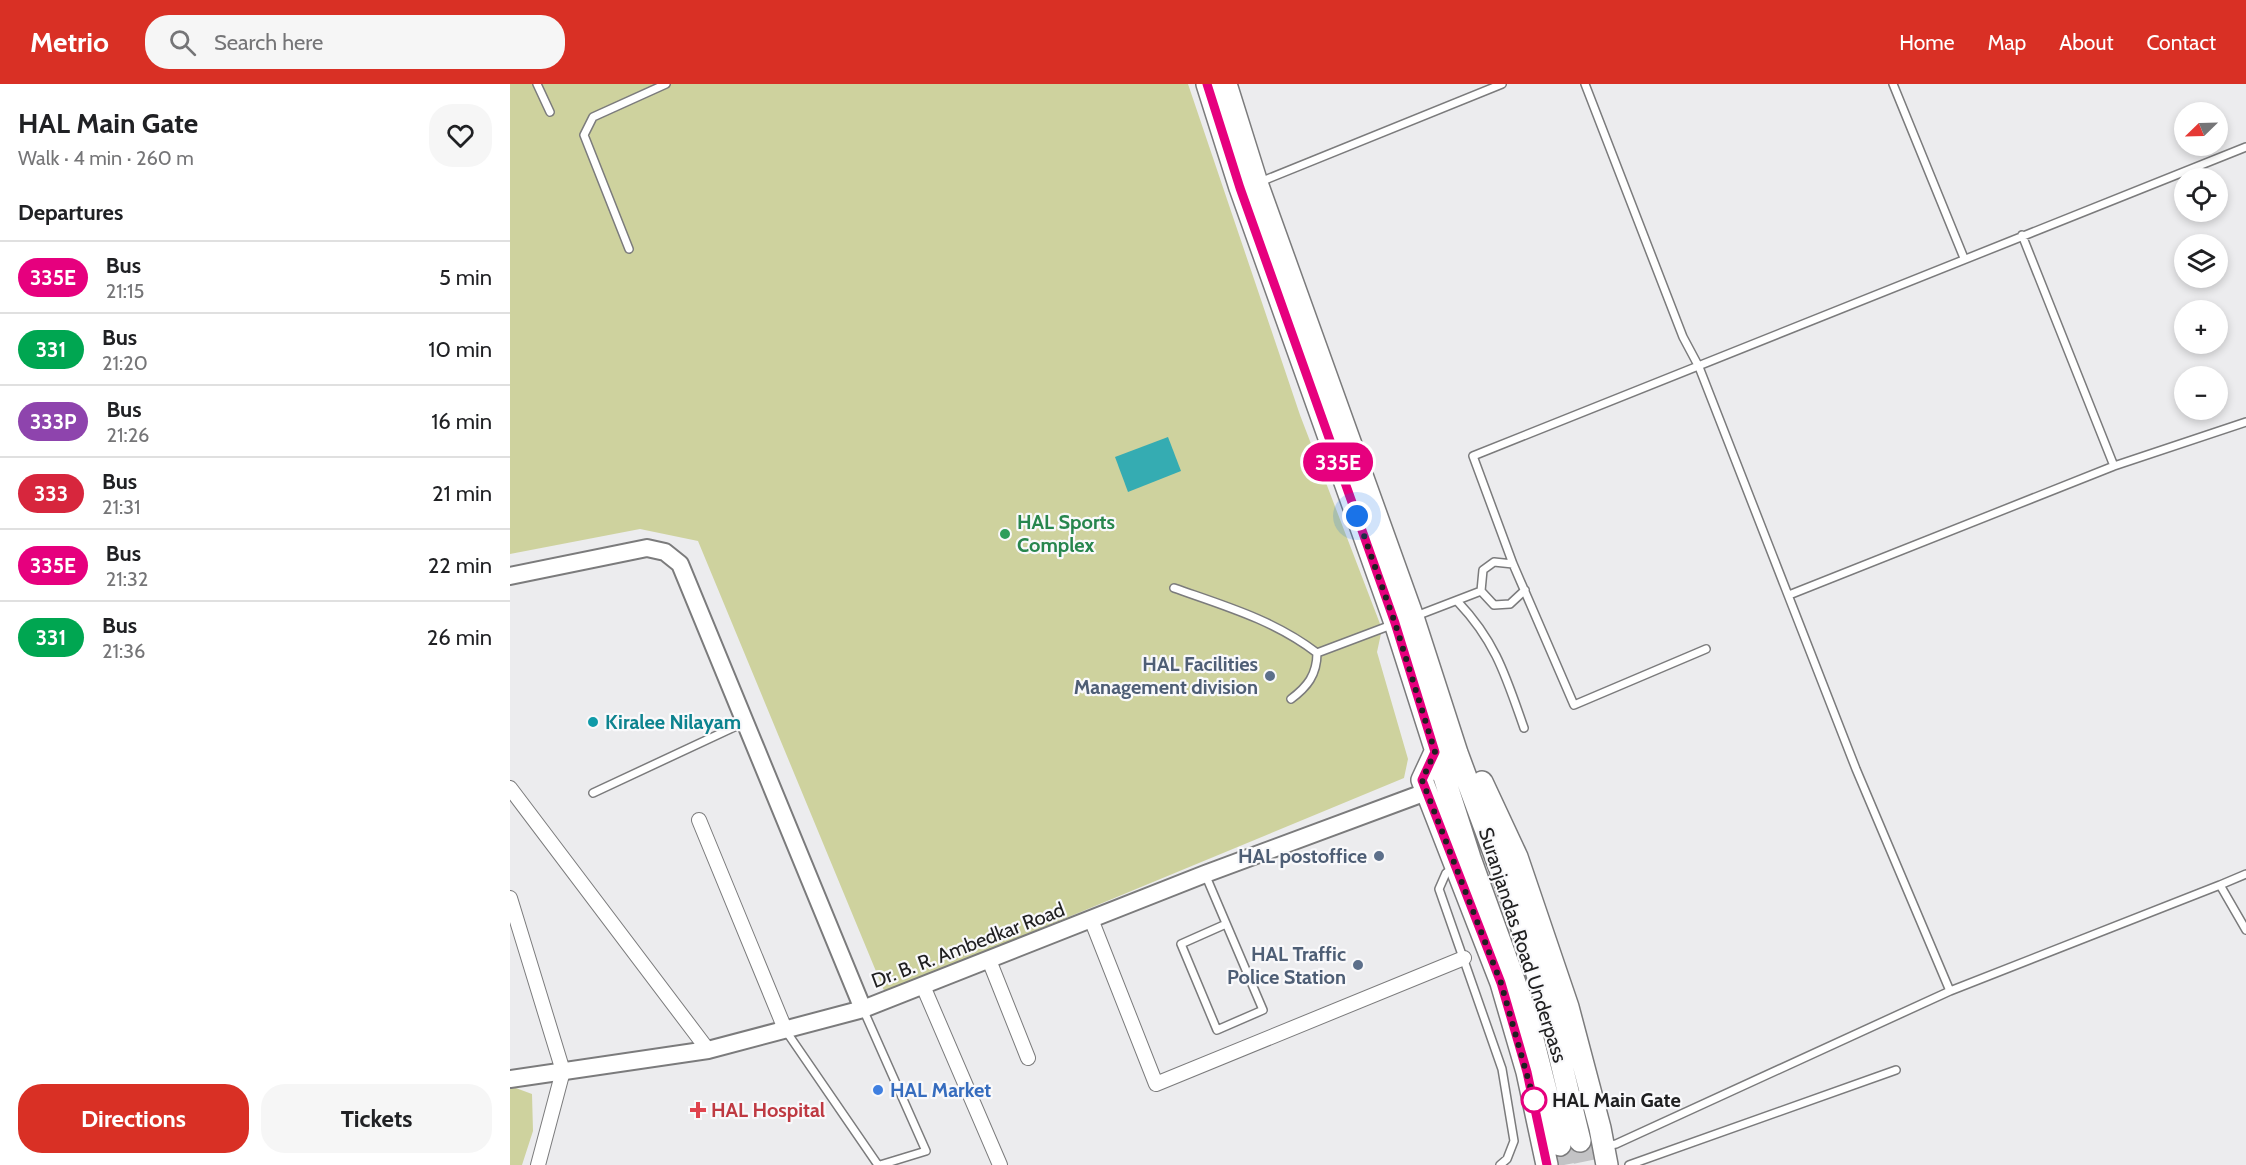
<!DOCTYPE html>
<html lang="en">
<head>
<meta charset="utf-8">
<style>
  :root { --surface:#fff; --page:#f6f6f6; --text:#202124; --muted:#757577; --line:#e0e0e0; --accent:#d93025 }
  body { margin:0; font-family:Cabin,sans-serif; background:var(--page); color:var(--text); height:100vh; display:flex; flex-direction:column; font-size:22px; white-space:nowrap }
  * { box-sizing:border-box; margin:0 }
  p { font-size:20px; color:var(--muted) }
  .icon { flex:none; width:33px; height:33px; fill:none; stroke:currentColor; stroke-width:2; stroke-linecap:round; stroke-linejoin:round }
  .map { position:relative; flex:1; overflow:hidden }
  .sheet { display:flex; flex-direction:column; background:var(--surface); width:510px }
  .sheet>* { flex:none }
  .badge { padding:0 12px; border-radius:20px; font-size:21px; line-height:39px }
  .needle { width:39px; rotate:247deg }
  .controls { position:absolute; left:1664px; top:18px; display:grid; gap:12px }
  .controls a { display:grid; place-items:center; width:54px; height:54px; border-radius:50%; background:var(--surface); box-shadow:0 3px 9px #0003; font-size:30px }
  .you { position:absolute; width:30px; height:30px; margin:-15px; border:4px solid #fff; border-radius:50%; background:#1a73e8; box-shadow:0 0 0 9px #1a73e833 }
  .map>.badge { position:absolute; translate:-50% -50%; box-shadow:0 0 0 3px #fff }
  h2 { padding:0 18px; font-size:22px; line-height:54px }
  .round { display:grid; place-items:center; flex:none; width:63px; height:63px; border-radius:24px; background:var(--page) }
  .summary { display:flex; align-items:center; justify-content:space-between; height:102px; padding:0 18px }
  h1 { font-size:28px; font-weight:700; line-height:45px }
  .action { display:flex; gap:12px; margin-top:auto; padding:12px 18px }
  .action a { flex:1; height:69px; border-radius:24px; background:var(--accent); color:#fff; font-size:24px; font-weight:700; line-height:69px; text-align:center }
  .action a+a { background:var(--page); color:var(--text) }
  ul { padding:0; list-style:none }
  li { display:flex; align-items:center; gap:18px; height:72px; padding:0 18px; border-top:2px solid var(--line) }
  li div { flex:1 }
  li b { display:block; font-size:22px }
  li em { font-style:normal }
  li .badge { min-width:66px; font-weight:700; text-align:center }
  header { display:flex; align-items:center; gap:36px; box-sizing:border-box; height:84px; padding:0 30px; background:var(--accent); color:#fff }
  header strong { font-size:28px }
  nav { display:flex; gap:33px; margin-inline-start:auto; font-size:21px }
  .search { width:420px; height:54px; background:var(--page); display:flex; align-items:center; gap:15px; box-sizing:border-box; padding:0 21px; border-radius:24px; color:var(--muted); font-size:22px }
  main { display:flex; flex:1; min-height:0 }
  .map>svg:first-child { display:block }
</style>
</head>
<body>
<header>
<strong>Metrio</strong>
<div class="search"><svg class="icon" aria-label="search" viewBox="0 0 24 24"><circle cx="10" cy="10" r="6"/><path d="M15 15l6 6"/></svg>Search here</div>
<nav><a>Home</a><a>Map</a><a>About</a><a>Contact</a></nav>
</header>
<main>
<section class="sheet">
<div class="summary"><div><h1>HAL Main Gate</h1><p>Walk · 4 min · 260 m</p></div><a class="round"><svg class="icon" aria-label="heart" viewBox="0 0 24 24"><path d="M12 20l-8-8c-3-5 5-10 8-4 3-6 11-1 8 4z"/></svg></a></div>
<h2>Departures</h2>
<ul>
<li><span class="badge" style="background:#e6007e;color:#fff">335E</span><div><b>Bus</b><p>21:15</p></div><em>5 min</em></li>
<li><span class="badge" style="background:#00a651;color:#fff">331</span><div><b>Bus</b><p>21:20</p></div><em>10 min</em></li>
<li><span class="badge" style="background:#8e44ad;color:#fff">333P</span><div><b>Bus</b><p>21:26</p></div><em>16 min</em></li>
<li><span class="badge" style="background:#d7263d;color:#fff">333</span><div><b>Bus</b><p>21:31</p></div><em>21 min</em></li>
<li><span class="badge" style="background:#e6007e;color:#fff">335E</span><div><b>Bus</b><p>21:32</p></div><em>22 min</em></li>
<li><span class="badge" style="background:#00a651;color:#fff">331</span><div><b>Bus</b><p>21:36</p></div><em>26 min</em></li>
</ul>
<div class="action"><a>Directions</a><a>Tickets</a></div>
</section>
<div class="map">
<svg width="1736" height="1081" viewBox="0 0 1736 1081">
  <rect width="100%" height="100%" fill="#ececee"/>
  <path fill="#ced29e" d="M 0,0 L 678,0 L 790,331 L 872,545 L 867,568 L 898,675 L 894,694 L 375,909 L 188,457 L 130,445 L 0,470 Z
    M 3,1003 L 22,1010 L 23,1047 L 12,1081 L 0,1081 L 0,1004 Z"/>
  <path fill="#35acb2" d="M 658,353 L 671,387 L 618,408 L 605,373 Z"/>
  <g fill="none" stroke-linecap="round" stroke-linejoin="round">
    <path stroke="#c3c3c5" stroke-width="21" stroke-dasharray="21 10" stroke-linecap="butt" d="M 1070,1057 L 1075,1081
      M 1050,1061 L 1054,1081"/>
    <defs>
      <path id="service" d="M 27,0 L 40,28
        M 1075,0 L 1173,253 L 1189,283 L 1346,685 L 1440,907
        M 1383,0 L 1454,174
        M 750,98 L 992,0
        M 1512,151 L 1604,382
        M 119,165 L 74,51 L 83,33 L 156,0
        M 664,504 C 715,522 764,536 807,569 L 884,540
        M 971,507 L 973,486 L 984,478 L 1003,480
        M 1279,511 L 1604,382 L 1736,338
        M 948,518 C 986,558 996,593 1014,644
        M 906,532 L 971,507 L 984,521 L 1000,520 L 1015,506
        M 1196,565 L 1064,621 L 1003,480 L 963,372 L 1736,63
        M 781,615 C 797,603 807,591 807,569
        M 83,709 L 235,638
        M 943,784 L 936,789 L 929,805 L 992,985 L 1004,1057 L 997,1075 L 990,1081
        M 695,790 L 753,926 L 707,946 L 671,860 L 716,840
        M 1710,801 L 1736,790
        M 353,925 L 416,1067 L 370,1081
        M 276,947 L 368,1081
        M 1095,1062 L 1106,1060 L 1440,907 L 1710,801 L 1736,846
        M 1119,1081 L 1386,986"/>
      <path id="minor" d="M 0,704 L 198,966
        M 189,736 L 275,945
        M 0,814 L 53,987 L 28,1081
        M 581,835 L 646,1000 L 954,874
        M 479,876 L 518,974
        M 413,902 L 490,1081"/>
      <path id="tertiary" d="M 0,492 L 137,464 L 155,468 L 170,480 L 353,925
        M 0,995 L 198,966 L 353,925 L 695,790 L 916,708"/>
      <path id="primary" d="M 697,0 L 730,104 L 885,539 L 960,774 L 1017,932 L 1050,1061
        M 716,0 L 747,99 L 903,533 L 947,669 L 1015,852 L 1038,924 L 1070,1057
        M 925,668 L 912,696 L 991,899 L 1017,988 L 1037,1081
        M 972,698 L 1007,773 L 1058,923 L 1090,1044 L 1097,1081"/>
    </defs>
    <use href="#service" stroke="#7b7b7c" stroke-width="10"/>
    <use href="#minor" stroke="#7b7b7c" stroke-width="16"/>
    <use href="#tertiary" stroke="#7b7b7c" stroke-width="20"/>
    <use href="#primary" stroke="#7b7b7c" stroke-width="24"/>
    <use href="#service" stroke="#fff" stroke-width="7"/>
    <use href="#minor" stroke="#fff" stroke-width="14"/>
    <use href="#tertiary" stroke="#fff" stroke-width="16"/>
    <use href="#primary" stroke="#fff" stroke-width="21"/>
  </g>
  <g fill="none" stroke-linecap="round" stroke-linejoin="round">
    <defs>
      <path id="line" d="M 697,0 L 730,104 L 885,539 L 925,668 L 912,696 L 991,899 L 1017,988 L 1037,1081"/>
    </defs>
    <use href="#line" stroke="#fff" stroke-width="14"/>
    <use href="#line" stroke="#e6007e" stroke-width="9"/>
    <path stroke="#202021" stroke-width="6" stroke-dasharray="0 10.8" d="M 847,432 L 885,539 L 925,668 L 912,696 L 991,899 L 1024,1016"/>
  </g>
  <circle fill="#2e9e5b" stroke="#f9f9fb" stroke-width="2" cx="495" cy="450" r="6"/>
  <g fill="#5c6f8a" stroke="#f9f9fb" stroke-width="2">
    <circle cx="760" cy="592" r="6"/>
    <circle cx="869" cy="772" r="6"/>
    <circle cx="848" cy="881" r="6"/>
  </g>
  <circle fill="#0f9aa8" stroke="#f9f9fb" stroke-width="2" cx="83" cy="638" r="6"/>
  <circle fill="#3f7fe0" stroke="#f9f9fb" stroke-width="2" cx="368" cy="1006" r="6"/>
  <circle fill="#fff" stroke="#e6007e" stroke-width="3" cx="1024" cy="1016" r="12"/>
  <path fill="#e0444e" stroke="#f9f9fb" stroke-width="2" d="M185 1017h6v6h6v6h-6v6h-6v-6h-6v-6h6z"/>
  <g text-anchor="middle" stroke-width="4.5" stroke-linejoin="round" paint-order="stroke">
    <g font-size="20" font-weight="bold" fill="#27864d" stroke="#f9f9fb" text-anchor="start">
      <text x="507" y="445">HAL Sports<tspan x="507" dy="23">Complex</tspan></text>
    </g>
    <g font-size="20" font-weight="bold" fill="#4e5e75" stroke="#f9f9fb" text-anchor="end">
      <text x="748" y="587">HAL Facilities<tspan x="748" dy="23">Management division</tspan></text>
      <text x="857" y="779">HAL postoffice</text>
      <text x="836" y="877">HAL Traffic<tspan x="836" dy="23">Police Station</tspan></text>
    </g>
    <g font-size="20" font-weight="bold" fill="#0d838f" stroke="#f9f9fb" text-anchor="start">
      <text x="95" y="645">Kiralee Nilayam</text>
    </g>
    <g font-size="20" fill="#202021" stroke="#f9f9fb">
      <text transform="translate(458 861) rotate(-21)" y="7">Dr. B. R. Ambedkar Road</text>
      <text transform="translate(1013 861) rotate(72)" y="7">Suranjandas Road Underpass</text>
    </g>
    <g font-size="20" font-weight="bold" fill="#366cbe" stroke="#f9f9fb" text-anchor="start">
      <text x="380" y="1013">HAL Market</text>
    </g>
    <g font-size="20" font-weight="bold" fill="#202021" stroke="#f9f9fb" text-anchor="start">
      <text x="1042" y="1023">HAL Main Gate</text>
    </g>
    <g font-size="20" font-weight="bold" fill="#be3a42" stroke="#f9f9fb" text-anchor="start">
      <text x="201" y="1033">HAL Hospital</text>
    </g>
  </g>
</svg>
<div class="controls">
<a><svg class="needle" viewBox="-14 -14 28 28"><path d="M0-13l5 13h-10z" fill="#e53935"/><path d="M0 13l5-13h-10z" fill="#757577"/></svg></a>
<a><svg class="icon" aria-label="locate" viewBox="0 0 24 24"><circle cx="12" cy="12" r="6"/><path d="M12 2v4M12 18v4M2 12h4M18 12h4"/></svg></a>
<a><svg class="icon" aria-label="layers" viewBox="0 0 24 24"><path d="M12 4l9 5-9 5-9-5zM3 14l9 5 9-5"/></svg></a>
<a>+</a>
<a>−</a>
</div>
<div class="you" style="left:847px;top:432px"></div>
<b class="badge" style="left:828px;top:378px;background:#e6007e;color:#fff">335E</b>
</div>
</main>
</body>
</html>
